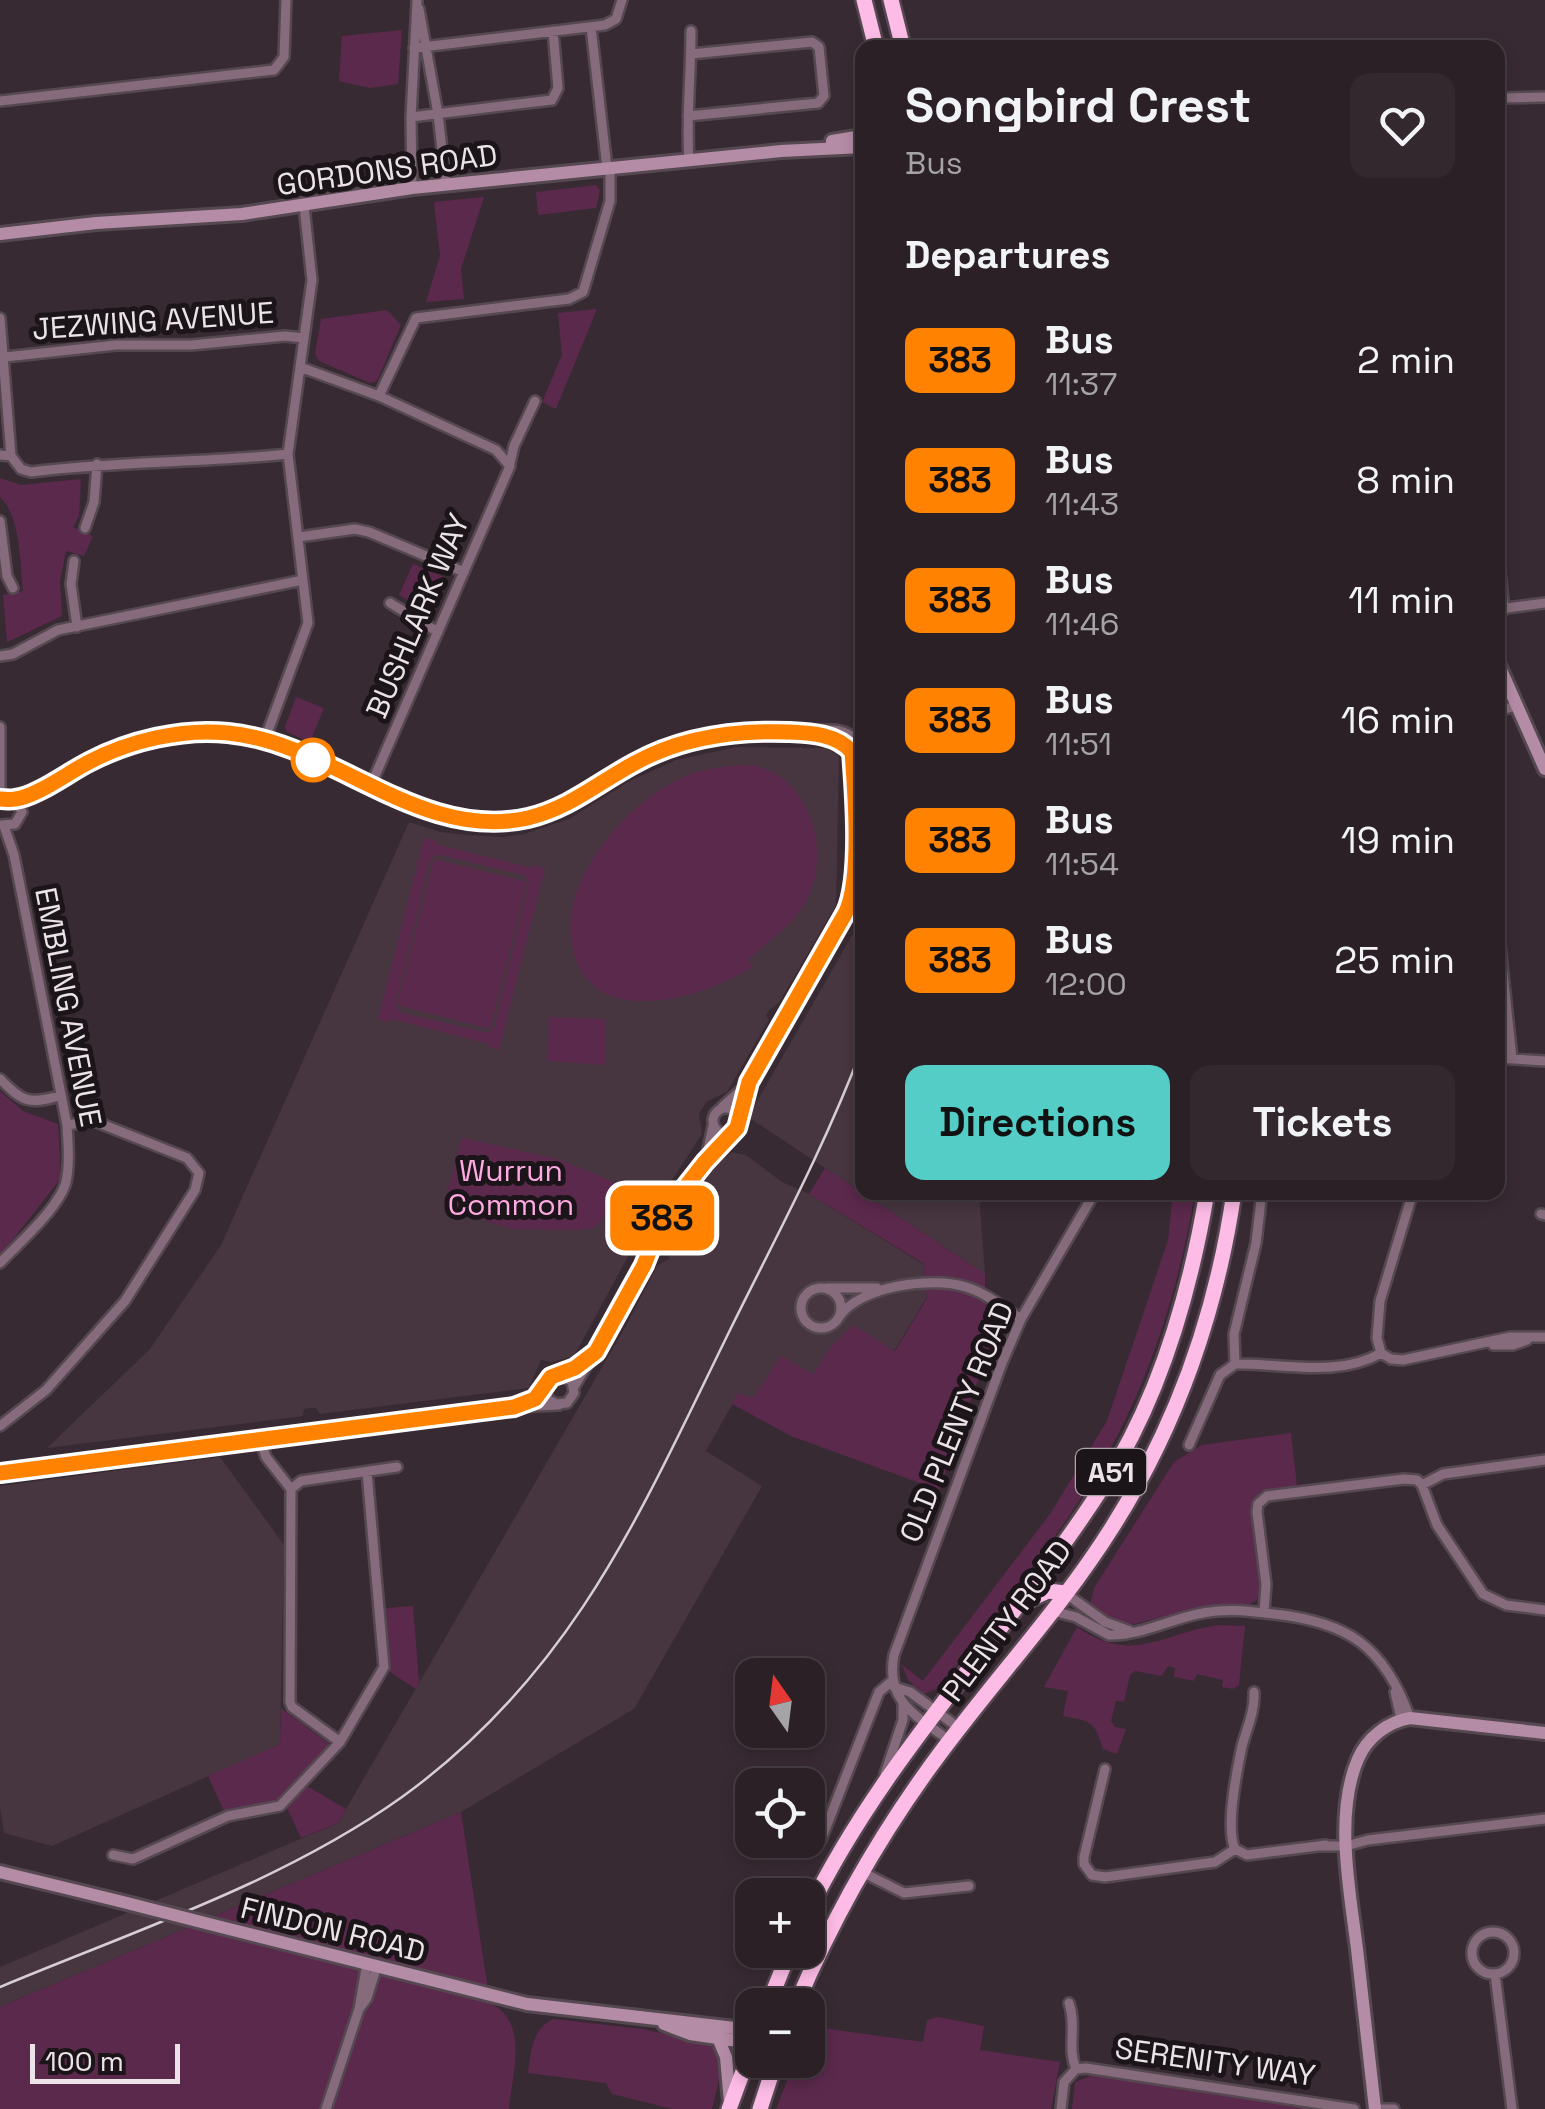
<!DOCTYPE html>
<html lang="en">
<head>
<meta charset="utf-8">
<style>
  :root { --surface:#2a2026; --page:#32282e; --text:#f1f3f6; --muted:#a5a3a7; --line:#463e43; --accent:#54cdc7 }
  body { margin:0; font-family:"Space Grotesk",sans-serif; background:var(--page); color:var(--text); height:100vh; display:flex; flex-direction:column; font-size:38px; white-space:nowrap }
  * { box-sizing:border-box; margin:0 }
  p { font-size:32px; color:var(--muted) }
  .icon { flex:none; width:55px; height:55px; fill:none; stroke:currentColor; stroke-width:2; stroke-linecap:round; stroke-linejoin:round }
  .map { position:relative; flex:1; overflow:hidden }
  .panel { position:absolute; left:855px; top:40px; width:650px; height:1160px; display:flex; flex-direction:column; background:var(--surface); border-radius:20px; box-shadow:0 5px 15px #0003,0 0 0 2px var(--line) }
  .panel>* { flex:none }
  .badge { padding:0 20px; border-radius:15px; font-size:35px; line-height:65px }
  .needle { width:65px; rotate:346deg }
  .tools { position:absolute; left:735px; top:1658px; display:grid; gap:20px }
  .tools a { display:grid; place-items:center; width:90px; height:90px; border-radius:20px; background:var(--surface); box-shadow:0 5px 15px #0003,0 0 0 2px var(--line); font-size:50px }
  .scale { position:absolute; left:30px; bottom:25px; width:150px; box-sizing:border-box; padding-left:10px; border:5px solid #ece3e8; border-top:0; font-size:28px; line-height:35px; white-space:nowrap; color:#ece3e8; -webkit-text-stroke:8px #1b1519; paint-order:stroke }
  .map>.badge { position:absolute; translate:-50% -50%; box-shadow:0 0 0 5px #fff }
  h2 { padding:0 50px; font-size:38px; line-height:90px }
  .round { display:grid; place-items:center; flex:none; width:105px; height:105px; border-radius:20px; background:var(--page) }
  .headline { display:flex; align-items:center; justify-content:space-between; height:170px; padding:0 50px }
  h1 { font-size:48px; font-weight:600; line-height:75px }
  .button { display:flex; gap:20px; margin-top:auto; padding:20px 50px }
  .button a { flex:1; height:115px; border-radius:20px; background:var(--accent); color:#111; font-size:40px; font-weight:600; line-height:115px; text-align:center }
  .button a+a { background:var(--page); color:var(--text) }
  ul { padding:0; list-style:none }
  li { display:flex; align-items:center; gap:30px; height:120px; padding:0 50px }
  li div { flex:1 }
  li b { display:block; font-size:38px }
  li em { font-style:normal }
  li .badge { min-width:110px; font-weight:700; text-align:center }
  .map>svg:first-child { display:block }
</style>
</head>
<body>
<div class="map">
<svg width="1545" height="2109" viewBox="0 0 1545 2109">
  <rect width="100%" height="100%" fill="#382a33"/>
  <path fill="#473540" d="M 736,747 L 833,748 L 839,754 L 836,905 L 779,1003 L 770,1009 L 766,1015 L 769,1020 L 727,1092 L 706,1102 L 699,1114 L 702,1134 L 657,1203 L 574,1356 L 552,1362 L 541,1360 L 529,1388 L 320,1414 L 316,1408 L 310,1408 L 304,1409 L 303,1416 L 47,1448 L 150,1349 L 221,1245 L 409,822 L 441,832 L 468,835 L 503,837 L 524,834 L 569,819 L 630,781 L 676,760 Z
    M 862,918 L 862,1192 L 979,1193 L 985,1274 L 748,1117 Z
    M 732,1152 L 746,1155 L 782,1182 L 809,1194 L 923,1264 L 927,1297 L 894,1351 L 831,1347 L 813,1375 L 752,1398 L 738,1394 L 706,1451 L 762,1486 L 634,1709 L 461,1812 L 0,2007 L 0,1967 L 338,1823 L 627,1324 L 657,1266 L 669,1259 L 669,1235 L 678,1219 L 703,1187 L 712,1168 Z
    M 220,1457 L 284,1545 L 280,1744 L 52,1846 L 4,1833 L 0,1808 L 0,1486 Z"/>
  <path fill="#5b294c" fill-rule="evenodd" d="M 402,30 L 398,84 L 370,88 L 339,81 L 342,36 Z
    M 596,185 L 600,190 L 596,208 L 538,215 L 536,192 Z
    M 484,197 L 461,269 L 464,299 L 426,302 L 440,256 L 434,202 Z
    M 597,309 L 556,409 L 542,402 L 562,355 L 558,313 Z
    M 387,310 L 401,325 L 377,381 L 370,383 L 319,361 L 315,354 L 321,319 Z
    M 0,478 L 21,485 L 81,479 L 79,516 L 73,527 L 93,536 L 84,556 L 66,551 L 60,581 L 62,616 L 7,642 L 3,595 L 23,591 C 20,563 21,517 0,497 Z
    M 413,564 L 444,577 L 446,583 L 430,619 C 416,614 412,601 399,595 Z
    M 296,697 L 324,708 L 310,742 L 287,732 L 285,727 Z
    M 751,765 C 811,775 834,855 804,905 C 792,926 765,943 748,960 L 752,967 C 698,1001 582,1034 571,938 C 564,872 633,796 691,774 C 710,767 731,766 751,765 Z
    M 424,838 L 435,840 L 435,844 L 533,868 L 535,865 L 545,868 L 499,1050 L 489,1047 L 489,1044 L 391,1019 L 389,1022 L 378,1020 ZM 441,855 L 524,875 L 529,881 L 494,1028 L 488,1033 L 402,1013 L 395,1007 L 430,861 L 435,855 Z
    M 434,859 L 527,882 L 490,1029 L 397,1005 Z
    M 549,1017 L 606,1019 L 606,1065 L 548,1061 Z
    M 0,1091 L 23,1111 L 58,1124 L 61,1178 L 0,1256 Z
    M 462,1138 L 558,1159 L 614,1182 L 603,1219 L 594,1228 L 579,1230 L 512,1229 L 443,1208 Z
    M 825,1168 L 985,1274 L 985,1290 L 959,1280 L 925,1278 L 923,1263 L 809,1194 Z
    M 1173,1192 L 1195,1193 C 1179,1288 1150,1381 1101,1466 C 1054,1545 994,1616 939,1688 L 924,1694 L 909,1681 L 901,1664 L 923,1681 L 1050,1514 L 1107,1421 L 1168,1240 Z
    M 949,1289 L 968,1293 L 999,1311 L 989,1349 L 939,1490 L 791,1436 L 732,1404 L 738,1393 L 753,1398 L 781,1356 L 813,1374 L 831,1347 L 853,1325 L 895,1351 L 927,1298 L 926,1290 Z
    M 1291,1433 L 1297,1486 L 1261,1491 L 1252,1504 L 1262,1584 L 1257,1600 L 1248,1605 L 1199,1608 L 1134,1624 L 1112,1621 L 1090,1605 L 1094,1588 L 1174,1462 L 1202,1445 Z
    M 413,1606 L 419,1682 L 416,1689 L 390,1672 L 386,1608 Z
    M 1220,1625 L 1245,1626 L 1239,1685 L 1233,1689 L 1222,1687 L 1223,1680 L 1197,1674 L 1194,1681 L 1174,1677 L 1175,1668 L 1168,1666 L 1162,1676 L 1135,1671 L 1130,1675 L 1124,1702 L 1116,1701 L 1111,1721 L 1115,1727 L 1126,1729 L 1117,1754 L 1103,1749 C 1094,1720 1092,1722 1063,1716 L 1068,1691 L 1044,1687 L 1077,1627 C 1134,1666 1162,1632 1220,1625 Z
    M 281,1708 L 331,1745 L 277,1800 L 224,1811 L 208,1776 L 280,1744 Z
    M 307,1786 L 346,1809 L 338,1823 L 301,1838 L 287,1808 Z
    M 461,1812 L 490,2003 C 530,2023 512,2073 509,2109 L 0,2109 L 0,2007 Z
    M 938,2017 L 984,2026 L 980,2050 L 1060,2062 L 1051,2109 L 776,2109 L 795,2060 L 808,2060 L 808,2026 L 923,2042 L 927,2020 Z
    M 554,2019 L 642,2029 L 714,2044 L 723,2063 L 712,2109 L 673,2109 L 612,2094 L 606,2083 L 528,2073 C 531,2051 532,2028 554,2019 Z
    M 1093,2075 L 1325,2109 L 1072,2109 L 1075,2082 Z"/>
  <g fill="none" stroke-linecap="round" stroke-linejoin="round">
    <defs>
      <path id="street" d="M 419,9 L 438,114 L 446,185
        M 591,27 L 607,168
        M 414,48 L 605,25 L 616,19 L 622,0
        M 1498,98 L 1545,97
        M 0,101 L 274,70 L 284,57 L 286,0
        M 688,116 L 818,103 L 824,96 L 819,47 L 812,42 L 691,54
        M 411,117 L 552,100 L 558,88 L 553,31
        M 689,161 C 686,118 691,75 691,31
        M 412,188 L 411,117 L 417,1
        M 0,318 L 11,456
        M 5,357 L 116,345 L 191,345 L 285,336 L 304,338
        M 300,367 L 379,396 L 496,450 L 510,466 L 371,785
        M 379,396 L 416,318 L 569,299 L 583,292 L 610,201 L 610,168
        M 0,455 L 11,456 L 21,469 L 31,472 C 117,461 202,463 288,454
        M 510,463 L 514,446 L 535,401
        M 0,521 L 7,576 L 13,588
        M 85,528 L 94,502 L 97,464
        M 299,537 L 355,529 L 369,532 L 464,572
        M 1498,555 L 1504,609
        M 74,561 L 71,584 L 77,627
        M 390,603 L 438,632
        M 1498,613 L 1507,608 L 1545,603
        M 0,656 L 13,654 L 58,630 L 303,580
        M 1498,711 L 1516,706
        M 0,727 L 0,787
        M 265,739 L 308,623 L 288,454 L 312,280 L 304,206
        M 0,799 L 15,800 C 78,771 134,733 206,732 C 318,730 407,840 522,819 C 569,810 601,779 643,759 C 694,734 743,734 798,732 C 821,731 846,723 860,745 L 855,790
        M 2,825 L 15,824 L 22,812 L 15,800
        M 1499,935 L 1512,1059
        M 1498,1058 L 1545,1061
        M 0,1079 C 22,1101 28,1105 59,1096
        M 722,1107 L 748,1084
        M713 1121a13 13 0 1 1 26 0a13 13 0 1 1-26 0Z
        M 739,1122 L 749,1082 L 846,912 C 862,878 855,791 851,752 L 833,738 L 813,735
        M 706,1159 L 713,1126
        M 1413,1192 L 1380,1301 L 1377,1338 L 1381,1353 L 1391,1359 L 1403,1360 L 1510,1337 L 1545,1337
        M 1541,1214 L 1545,1215
        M 648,1254 C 663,1205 698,1165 735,1131
        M 0,1263 C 19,1243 59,1208 66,1182 C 70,1163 68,1144 67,1125 L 14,855 L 4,826
        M801 1308a20 20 0 1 1 40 0a20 20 0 1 1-40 0Z
        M 827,1288 L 877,1288
        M 839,1317 C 859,1286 932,1276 966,1287 C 986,1293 1004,1308 1021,1319
        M 1493,1345 L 1513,1345 L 1527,1340
        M 1235,1364 C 1281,1363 1339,1378 1381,1353
        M 574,1387 L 686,1198 L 695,1175
        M 526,1403 C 542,1396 543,1380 558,1375 L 572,1381 L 574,1393 L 567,1403 L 556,1404 L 548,1399 L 545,1387
        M 0,1426 L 46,1390 L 125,1301 L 195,1190 L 199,1173 L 187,1158 L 94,1121 L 67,1125
        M 260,1439 L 266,1457 L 291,1489 L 290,1702 L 292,1707 L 340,1742
        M 1189,1445 L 1220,1375 L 1235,1364 L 1234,1334 L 1256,1243 L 1262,1192
        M 0,1473 L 514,1407 L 559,1405
        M 1422,1485 L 1437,1525 L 1483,1594 L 1506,1605 L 1545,1610
        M 291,1489 L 301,1481 L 397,1467
        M 1065,1593 L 1105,1622 L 1130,1631
        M 1053,1611 L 1076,1617 L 1109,1635 C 1138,1636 1169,1620 1198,1614 C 1224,1608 1248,1611 1274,1614 C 1348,1622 1384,1646 1410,1718
        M 1264,1613 L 1266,1584 L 1257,1512 L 1258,1504 L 1267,1496 L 1404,1479 L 1417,1480 L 1422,1485 L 1443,1474 L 1545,1460
        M 894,1687 L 910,1692 L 959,1728
        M 1395,1692 L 1401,1719
        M 950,1741 C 917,1716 885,1702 894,1655 L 1002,1363 L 1021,1319 L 1095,1192
        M 1105,1769 L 1084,1857 L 1084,1864 L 1092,1875 L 1105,1877 L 1215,1862 L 1235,1849
        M 885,1774 L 903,1720 L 903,1705
        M 821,1840 L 879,1692 L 892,1681
        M 1322,1846 L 1346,1846 L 1368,1840 L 1545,1819
        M 1235,1849 C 1225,1828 1237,1770 1242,1746 C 1247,1728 1255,1711 1254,1692
        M 1235,1849 L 1247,1855 L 1326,1845
        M 113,1855 L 133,1859 L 228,1816 L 280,1806 L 340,1742 L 384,1667 L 367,1472
        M 862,1872 L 904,1893 L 969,1886
        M1472 1953a21 21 0 1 1 42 0a21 21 0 1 1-42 0Z
        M 1495,1974 L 1512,2109
        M 359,2009 L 367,1998 L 377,1966
        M 1076,2069 L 1086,2068 L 1354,2109
        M 326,2109 L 359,2009 L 367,1963
        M 1061,2109 L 1064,2082 L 1076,2069 C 1067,2048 1077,2026 1069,2003
        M 1378,2109 L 1394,2109"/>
      <path id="secondary" d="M 832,141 L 862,136
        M 0,234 L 96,223 L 242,214 L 412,188 L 781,151 L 862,147
        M 1498,663 L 1545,769
        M 0,1872 L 119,1901
        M 221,1927 L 527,2004 L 752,2030
        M 664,2024 L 690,2034 L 752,2043
        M 718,2038 L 726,2057 L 730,2103
        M 1375,2109 C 1369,2056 1363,2002 1357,1949 C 1350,1892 1334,1814 1358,1759 C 1367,1738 1387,1722 1410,1718 L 1545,1733"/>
      <path id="highway" d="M 864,0 L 876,48
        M 891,0 L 903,48
        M 1022,1603 L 1048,1591 L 1065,1593
        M 808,1912 C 884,1755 1011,1630 1105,1483 C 1160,1397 1190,1293 1207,1192
        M 768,2005 L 790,1950
        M 796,2005 C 831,1922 873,1847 925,1774 C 985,1689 1058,1614 1113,1526 C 1177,1425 1217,1310 1234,1192
        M 729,2109 L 752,2047
        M 760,2109 L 776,2060"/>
    </defs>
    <use href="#street" stroke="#554850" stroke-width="14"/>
    <use href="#secondary" stroke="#554850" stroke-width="18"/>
    <use href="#highway" stroke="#554850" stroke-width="20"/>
    <use href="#street" stroke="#856b7b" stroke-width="9"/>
    <use href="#secondary" stroke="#b58ca6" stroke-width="12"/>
    <use href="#highway" stroke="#fdbce6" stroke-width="15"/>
    <path stroke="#d7ced3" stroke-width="2.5" d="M 0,1987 C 134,1931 283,1882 402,1797 C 574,1673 641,1511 731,1328 C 777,1235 826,1144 862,1048"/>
    <defs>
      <path id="secondary-bridge" d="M 119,1901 L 221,1927"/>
    </defs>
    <use href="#secondary-bridge" stroke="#554850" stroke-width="18" stroke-linecap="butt"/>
    <use href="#secondary-bridge" stroke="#b58ca6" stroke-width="12"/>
  </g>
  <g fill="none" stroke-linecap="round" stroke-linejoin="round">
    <defs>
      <path id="line" d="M 0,799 C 5,799 10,800 15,799 C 36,797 69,772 89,762 C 129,741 182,728 228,733 C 333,743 418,842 528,818 C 570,808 599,782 635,763 C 682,737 737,730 789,732 C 811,733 837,734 852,752 C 855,792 862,877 846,912 L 749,1082 L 737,1128 L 705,1162 L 664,1214 L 644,1265 L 596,1352 L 575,1368 L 551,1377 L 535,1399 L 514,1407 L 0,1473"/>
    </defs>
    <use href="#line" stroke="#fff" stroke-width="22"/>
    <use href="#line" stroke="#ff8200" stroke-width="15"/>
  </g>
  <circle fill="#fff" stroke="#ff8200" stroke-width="5" cx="313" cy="760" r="20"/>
  <g text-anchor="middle" stroke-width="10" stroke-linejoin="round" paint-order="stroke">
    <rect fill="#1b1519" stroke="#ada5aa" stroke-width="2.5" x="1076" y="1449" width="70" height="46" rx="8"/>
    <g font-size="28" font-weight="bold" fill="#ece3e8">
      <text x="1111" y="1482">A51</text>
    </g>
    <g font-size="30" fill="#ece3e8" stroke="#1b1519">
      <text transform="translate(387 170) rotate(-8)" y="10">GORDONS ROAD</text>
      <text transform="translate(153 321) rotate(-4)" y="10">JEZWING AVENUE</text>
      <text transform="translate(418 616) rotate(-67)" y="10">BUSHLARK WAY</text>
      <text transform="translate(68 1007) rotate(79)" y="10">EMBLING AVENUE</text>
      <text transform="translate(957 1422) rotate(-68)" y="10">OLD PLENTY ROAD</text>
      <text transform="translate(1007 1621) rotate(-53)" y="10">PLENTY ROAD</text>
      <text transform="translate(333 1930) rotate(14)" y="10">FINDON ROAD</text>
      <text transform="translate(1215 2062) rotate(8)" y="10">SERENITY WAY</text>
    </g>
    <g font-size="30" fill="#fea9e1" stroke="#1b1519">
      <text x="511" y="1181">Wurrun<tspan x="511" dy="34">Common</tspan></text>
    </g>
  </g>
</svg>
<div class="tools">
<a><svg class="needle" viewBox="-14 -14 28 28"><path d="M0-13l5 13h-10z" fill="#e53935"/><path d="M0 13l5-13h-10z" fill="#a5a3a7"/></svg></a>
<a><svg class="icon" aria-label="locate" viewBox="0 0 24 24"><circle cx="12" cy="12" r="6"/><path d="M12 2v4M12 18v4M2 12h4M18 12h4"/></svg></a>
<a>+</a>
<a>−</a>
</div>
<div class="scale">100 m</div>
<b class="badge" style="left:662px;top:1218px;background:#ff8200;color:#111">383</b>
<section class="panel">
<div class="headline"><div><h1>Songbird Crest</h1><p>Bus</p></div><a class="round"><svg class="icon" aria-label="heart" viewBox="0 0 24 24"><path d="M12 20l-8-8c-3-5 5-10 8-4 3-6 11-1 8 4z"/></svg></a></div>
<h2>Departures</h2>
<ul>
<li><span class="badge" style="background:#ff8200;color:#111">383</span><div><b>Bus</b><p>11:37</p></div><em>2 min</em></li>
<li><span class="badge" style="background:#ff8200;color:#111">383</span><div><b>Bus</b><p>11:43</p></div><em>8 min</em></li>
<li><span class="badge" style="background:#ff8200;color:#111">383</span><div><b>Bus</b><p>11:46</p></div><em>11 min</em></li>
<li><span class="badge" style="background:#ff8200;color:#111">383</span><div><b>Bus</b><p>11:51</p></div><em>16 min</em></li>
<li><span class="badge" style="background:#ff8200;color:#111">383</span><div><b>Bus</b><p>11:54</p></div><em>19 min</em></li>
<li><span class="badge" style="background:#ff8200;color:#111">383</span><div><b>Bus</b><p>12:00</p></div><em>25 min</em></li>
</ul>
<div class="button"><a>Directions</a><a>Tickets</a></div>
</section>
</div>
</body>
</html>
